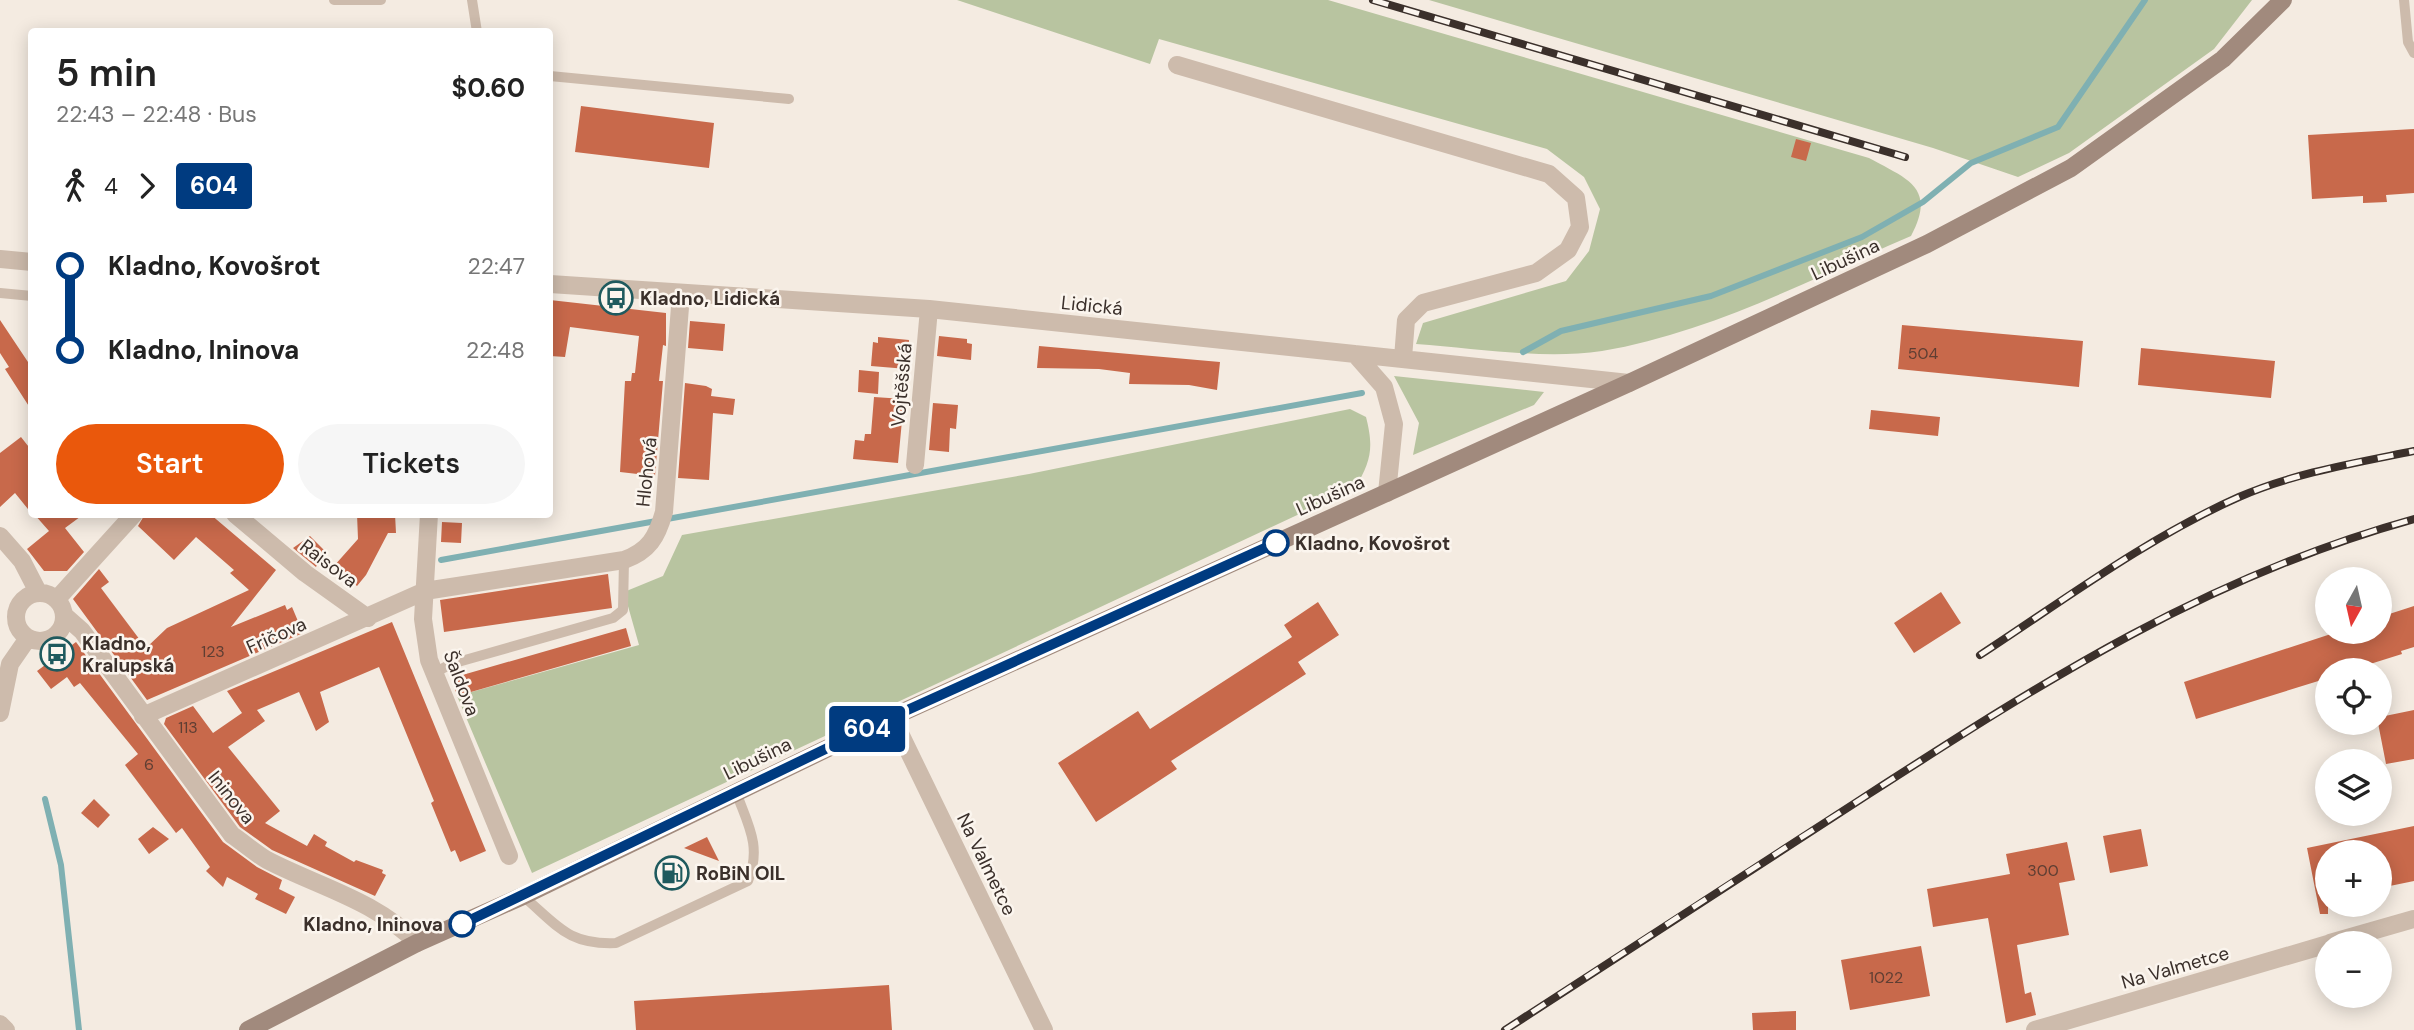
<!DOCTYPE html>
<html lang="en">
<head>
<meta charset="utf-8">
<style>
  :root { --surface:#fff; --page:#f6f6f6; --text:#222; --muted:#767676; --accent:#ea580c }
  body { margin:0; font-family:"DM Sans",sans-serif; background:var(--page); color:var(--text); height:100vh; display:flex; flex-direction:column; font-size:26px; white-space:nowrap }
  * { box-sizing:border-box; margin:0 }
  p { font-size:23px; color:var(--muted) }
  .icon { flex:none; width:38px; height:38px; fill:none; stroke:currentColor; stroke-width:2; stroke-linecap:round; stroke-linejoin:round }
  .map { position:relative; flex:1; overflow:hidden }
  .details { position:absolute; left:28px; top:28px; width:525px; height:490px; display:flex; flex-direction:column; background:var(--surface); border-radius:7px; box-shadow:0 4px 18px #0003 }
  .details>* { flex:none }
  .badge { padding:0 14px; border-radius:5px; font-size:24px; line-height:46px }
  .needle { width:46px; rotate:188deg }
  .tools { position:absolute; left:2315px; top:567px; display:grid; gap:14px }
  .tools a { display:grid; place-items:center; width:77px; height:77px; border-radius:50%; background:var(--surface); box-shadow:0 4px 18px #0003; font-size:35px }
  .map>.badge { position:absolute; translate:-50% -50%; box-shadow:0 0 0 4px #fff }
  .legs { display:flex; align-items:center; gap:10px; height:77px; padding:0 28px; font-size:23px }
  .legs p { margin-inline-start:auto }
  .summary { display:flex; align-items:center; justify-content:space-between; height:119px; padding:0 28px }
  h1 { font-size:38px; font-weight:600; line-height:52px }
  .action { display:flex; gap:14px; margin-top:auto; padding:14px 28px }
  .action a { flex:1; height:80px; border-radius:42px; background:var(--accent); color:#fff; font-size:28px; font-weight:600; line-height:80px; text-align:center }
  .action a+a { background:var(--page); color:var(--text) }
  ul { padding:0 28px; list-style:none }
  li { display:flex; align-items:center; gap:24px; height:84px; font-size:26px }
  li i { display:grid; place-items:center; width:10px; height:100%; margin:0 9px; background:currentColor }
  li i::after { content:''; width:18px; height:18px; margin:-9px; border:5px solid; border-radius:50%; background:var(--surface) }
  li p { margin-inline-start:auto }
  li:first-child i { background:linear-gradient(#0000 50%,currentColor 0) }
  li:last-child i { background:linear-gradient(currentColor 50%,#0000 0) }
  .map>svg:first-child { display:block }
</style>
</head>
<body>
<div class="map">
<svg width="2414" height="1030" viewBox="0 0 2414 1030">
  <rect width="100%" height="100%" fill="#f4ebe1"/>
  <path fill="#b8c4a0" d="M 957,0 L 1328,0 L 1869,158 C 1907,179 1937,187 1911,236 C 1811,279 1710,333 1602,351 C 1542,360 1476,348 1416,344 L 1423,323 L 1566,281 L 1589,251 L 1600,209 L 1584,177 L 1547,149 L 1159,39 L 1150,64 Z
    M 1429,0 L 2252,0 L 2214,49 L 2069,153 L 2018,177 L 1933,148 Z
    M 1394,376 L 1544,392 L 1534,405 L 1413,455 L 1419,423 Z
    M 1350,409 L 1366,417 C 1374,448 1371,461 1355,488 L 532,873 L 457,696 L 639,645 L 624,592 L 663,576 L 682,535 L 1029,474 Z"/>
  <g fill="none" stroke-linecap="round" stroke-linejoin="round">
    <path stroke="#7fb0b2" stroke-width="6" d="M 1523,352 L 1561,331 L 1711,296 L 1862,237 L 1923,202 L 1971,163 L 2058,127 L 2145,0
      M 441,560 L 1362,393
      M 45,799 L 61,865 L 79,1030"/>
  </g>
  <path fill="#c8694b" d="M 581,106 L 714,123 L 709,168 L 575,152 Z
    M 2414,129 L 2414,193 L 2386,195 L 2387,202 L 2363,203 L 2363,196 L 2312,199 L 2308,135 Z
    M 1796,139 L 1811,143 L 1806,161 L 1791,157 Z
    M 550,300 L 666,313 L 666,346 L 663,345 L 659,381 L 663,381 L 655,476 L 620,472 L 625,381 L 631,381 L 632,373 L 635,373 L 639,336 L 570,327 L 565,357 L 550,356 Z
    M 0,320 L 32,368 L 32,411 L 5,369 L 9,367 L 0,353 Z
    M 690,321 L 725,324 L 723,351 L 688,348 Z
    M 1902,325 L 2083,341 L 2079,387 L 1898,369 Z
    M 939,336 L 967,339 L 967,343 L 972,344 L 971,360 L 937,356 Z
    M 878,337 L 909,340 L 907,369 L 871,366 L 873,342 L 878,343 Z
    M 1039,346 L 1220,362 L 1217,390 L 1189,385 L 1129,384 L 1130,373 L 1099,369 L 1037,368 Z
    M 2141,348 L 2275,361 L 2271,398 L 2138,385 Z
    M 859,370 L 879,372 L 878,394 L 858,392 Z
    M 685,383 L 706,386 L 712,389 L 711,396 L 735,399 L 733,415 L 713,413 L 709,480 L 678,478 Z
    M 874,397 L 904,399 L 898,463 L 853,459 L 855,440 L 864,441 L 865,434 L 871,434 Z
    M 933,403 L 958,405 L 956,429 L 950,428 L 949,452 L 929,450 Z
    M 1871,410 L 1940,417 L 1938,436 L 1869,429 Z
    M 21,437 L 32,451 L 32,514 L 15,493 L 0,507 L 0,453 Z
    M 34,514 L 84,514 L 65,528 L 84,552 L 67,571 L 44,571 L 27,549 L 49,531 Z
    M 145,514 L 210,514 L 276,570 L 231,627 L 285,605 L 287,610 L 292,607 L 303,633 L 147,700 L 73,599 L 99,569 L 109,582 L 101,588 L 146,648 L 167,628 L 249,590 L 230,573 L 234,570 L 196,537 L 174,560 L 138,526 Z
    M 357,514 L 395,514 L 396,533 L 388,533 L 366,575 L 357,586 L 334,566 L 358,539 Z
    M 442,522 L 462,523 L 461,543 L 441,542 Z
    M 310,536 L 324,550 L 316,567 L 293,548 Z
    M 608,574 L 612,608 L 444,632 L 440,600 Z
    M 1941,592 L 1961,623 L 1914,653 L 1894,623 Z
    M 1318,602 L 1339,635 L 1298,662 L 1306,674 L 1171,761 L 1177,769 L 1096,822 L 1058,763 L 1138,711 L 1150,729 L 1292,637 L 1284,625 Z
    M 2414,606 L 2414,647 L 2401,651 L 2402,654 L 2351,670 L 2328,670 L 2328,678 L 2196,719 L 2184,682 L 2337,632 L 2380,632 L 2380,617 Z
    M 392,622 L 486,851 L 460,862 L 455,850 L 451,852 L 431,803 L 434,801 L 379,667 L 320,692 L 329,722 L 316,731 L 299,692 L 257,710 L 265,721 L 228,747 L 280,811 L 265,823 L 307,846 L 314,834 L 327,842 L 325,846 L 354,862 L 356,860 L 383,870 L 382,873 L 386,875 L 375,896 L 272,850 L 240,827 L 164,724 L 166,718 L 193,706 L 213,733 L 242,713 L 227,691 Z
    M 626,628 L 631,646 L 457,696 L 452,678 Z
    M 76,642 L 223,842 L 257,867 L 282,880 L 279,889 L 295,897 L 286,914 L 255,899 L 258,894 L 227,877 L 223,887 L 206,871 L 210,867 L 182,828 L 176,833 L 125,765 L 138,754 L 80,683 L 74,687 L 67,677 L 51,689 L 37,671 Z
    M 2414,710 L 2414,759 L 2386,764 L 2378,723 L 2380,717 Z
    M 94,799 L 110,815 L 98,828 L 81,813 Z
    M 2414,826 L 2414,881 L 2380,888 L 2380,852 L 2328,852 L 2328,914 L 2320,914 L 2307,848 Z
    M 153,827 L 169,839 L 149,854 L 138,839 Z
    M 2141,829 L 2148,866 L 2110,873 L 2103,836 Z
    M 707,837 L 719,861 L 684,848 Z
    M 2067,842 L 2075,880 L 2059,883 L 2069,935 L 2017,945 L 2025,994 L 2031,992 L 2036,1015 L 2006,1023 L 1988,918 L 1933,927 L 1927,889 L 2010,874 L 2006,854 Z
    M 1921,946 L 1930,996 L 1850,1010 L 1841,960 Z
    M 889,985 L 892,1030 L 636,1030 L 634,1001 Z
    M 1796,1011 L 1796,1030 L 1753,1030 L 1752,1013 Z"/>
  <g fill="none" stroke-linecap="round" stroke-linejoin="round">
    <path stroke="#cdbbac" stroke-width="10" d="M 334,0 L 381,0
      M 472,0 L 477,32
      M 2404,0 L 2408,42 L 2414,53
      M 550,76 L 789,99
      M 0,293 L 32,296
      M 434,673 L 451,664 L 613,618 L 623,610 L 624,560
      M 523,896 C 558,926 568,945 616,943 L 748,881 C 762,846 748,825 736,792"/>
    <path stroke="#cdbbac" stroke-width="18" d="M 1177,65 L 1549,174 L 1576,198 L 1580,227 L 1568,250 L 1536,273 L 1423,303 L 1406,320 L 1403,358
      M 0,259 L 32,262
      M 550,284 L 929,309 L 1629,383
      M 1355,354 L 1384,387 L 1394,424 L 1387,493
      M 915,465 L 929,309
      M 235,514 L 305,573 L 368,618
      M 429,514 L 423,619 L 429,660 L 509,856
      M 0,536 L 22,561 L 38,592
      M16 617a24 24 0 1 1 48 0a24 24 0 1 1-48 0Z
      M 57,599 L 134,514
      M 65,616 L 82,631 L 232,835 C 244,843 255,853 267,860 C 319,887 375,900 417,943
      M 0,713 L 10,664 L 28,638
      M 143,716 L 425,591 L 624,560 C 649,551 657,537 664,512 L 681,294
      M 892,717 L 1044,1030
      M 2330,943 L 2414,919
      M 0,1024 L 6,1030
      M 2035,1030 L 2328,944"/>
    <path stroke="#a18a7d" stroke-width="18" d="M 248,1030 L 417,943 L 523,896 L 892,717 L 1629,383 L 1927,244 L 2071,168 L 2223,59 L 2283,0"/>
    <defs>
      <path id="rail" d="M 1373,0 L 1905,157
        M 1980,655 C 2064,600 2147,538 2239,497 C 2294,473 2355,463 2414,451
        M 1505,1030 C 1626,951 1747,872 1869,794 C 2046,680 2208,576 2414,519"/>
    </defs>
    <use href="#rail" stroke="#3b302b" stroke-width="8"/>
    <use href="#rail" stroke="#fbf5ee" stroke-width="5" stroke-dasharray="16" stroke-linecap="butt"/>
  </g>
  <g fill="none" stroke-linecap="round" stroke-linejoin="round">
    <defs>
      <path id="line-1" d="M 462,924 L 892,717 L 1276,543"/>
    </defs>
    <use href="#line-1" stroke="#fff" stroke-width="16"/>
    <use href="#line-1" stroke="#003b80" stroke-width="10"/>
  </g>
  <defs>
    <symbol id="bus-ring" viewBox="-11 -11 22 22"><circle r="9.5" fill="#fbf5ee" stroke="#1f5a5e" stroke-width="1.5"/><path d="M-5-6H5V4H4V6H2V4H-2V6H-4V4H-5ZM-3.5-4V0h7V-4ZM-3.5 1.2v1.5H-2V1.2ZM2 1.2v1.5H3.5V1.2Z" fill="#1f5a5e"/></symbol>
    <symbol id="fuel-ring" viewBox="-11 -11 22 22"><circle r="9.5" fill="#fbf5ee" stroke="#1f5a5e" stroke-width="1.5"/><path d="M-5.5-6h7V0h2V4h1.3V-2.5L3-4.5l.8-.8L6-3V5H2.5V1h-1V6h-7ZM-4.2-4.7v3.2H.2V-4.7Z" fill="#1f5a5e"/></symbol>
  </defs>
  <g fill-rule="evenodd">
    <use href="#bus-ring" x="597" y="279" width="38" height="38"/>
    <use href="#bus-ring" x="38" y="635" width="38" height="38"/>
    <use href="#fuel-ring" x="653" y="854" width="38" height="38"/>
  </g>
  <g fill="#fff" stroke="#003b80" stroke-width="3.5">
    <circle cx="1276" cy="543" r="12"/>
    <circle cx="462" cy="924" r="12"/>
  </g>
  <g text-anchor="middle" stroke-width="5" stroke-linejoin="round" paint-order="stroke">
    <g font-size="16" fill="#5e3e33">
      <text x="1923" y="359">504</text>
      <text x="213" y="657">123</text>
      <text x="188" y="733">113</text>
      <text x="149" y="770">6</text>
      <text x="2043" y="876">300</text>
      <text x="1886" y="983">1022</text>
    </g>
    <g font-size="19" fill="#3b302b" stroke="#fbf5ee">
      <text transform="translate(1845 259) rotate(-25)" y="7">Libušina</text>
      <text transform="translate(1092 305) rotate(6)" y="7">Lidická</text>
      <text transform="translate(901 385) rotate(-85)" y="7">Vojtěšská</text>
      <text transform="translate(646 472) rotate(-84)" y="7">Hlohová</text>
      <text transform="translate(1330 495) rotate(-24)" y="7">Libušina</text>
      <text transform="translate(329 563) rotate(37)" y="7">Raisova</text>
      <text transform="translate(276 635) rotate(-24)" y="7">Fričova</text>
      <text transform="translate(462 683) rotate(69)" y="7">Šaldova</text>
      <text transform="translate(757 758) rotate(-26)" y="7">Libušina</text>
      <text transform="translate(232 797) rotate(51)" y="7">Ininova</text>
      <text transform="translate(987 864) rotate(64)" y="7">Na Valmetce</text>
      <text transform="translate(2175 967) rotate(-16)" y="7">Na Valmetce</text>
    </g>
    <g font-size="19" font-weight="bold" fill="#3b302b" stroke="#fbf5ee" text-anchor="start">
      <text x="640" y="305">Kladno, Lidická</text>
      <text x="82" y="650">Kladno,<tspan x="82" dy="22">Kralupská</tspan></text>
      <text x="696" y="880">RoBiN OIL</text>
    </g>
    <g font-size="19" font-weight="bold" fill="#3b302b" stroke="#fbf5ee" text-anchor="start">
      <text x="1295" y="550">Kladno, Kovošrot</text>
      <text x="443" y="931" text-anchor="end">Kladno, Ininova</text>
    </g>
  </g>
</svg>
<div class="tools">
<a><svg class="needle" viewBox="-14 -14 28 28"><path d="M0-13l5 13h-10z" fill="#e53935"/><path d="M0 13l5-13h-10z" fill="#767676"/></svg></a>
<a><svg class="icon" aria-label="locate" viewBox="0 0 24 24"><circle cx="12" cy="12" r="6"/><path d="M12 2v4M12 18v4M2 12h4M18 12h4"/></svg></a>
<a><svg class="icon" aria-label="layers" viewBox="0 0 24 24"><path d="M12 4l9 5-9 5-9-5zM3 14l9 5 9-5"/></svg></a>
<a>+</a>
<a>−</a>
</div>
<b class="badge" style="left:867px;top:729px;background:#003b80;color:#fff">604</b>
<section class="details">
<div class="summary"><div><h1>5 min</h1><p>22:43 – 22:48 · Bus</p></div><b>$0.60</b></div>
<div class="legs"><svg class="icon" aria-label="walk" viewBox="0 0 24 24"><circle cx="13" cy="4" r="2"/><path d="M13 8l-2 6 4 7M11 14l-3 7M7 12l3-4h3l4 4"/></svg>4<svg class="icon" aria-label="forward" viewBox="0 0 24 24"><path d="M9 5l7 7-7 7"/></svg><b class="badge" style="background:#003b80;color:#fff">604</b></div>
<ul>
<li><i style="color:#003b80"></i><b>Kladno, Kovošrot</b><p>22:47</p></li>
<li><i style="color:#003b80"></i><b>Kladno, Ininova</b><p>22:48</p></li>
</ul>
<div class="action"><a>Start</a><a>Tickets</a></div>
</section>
</div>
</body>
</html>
